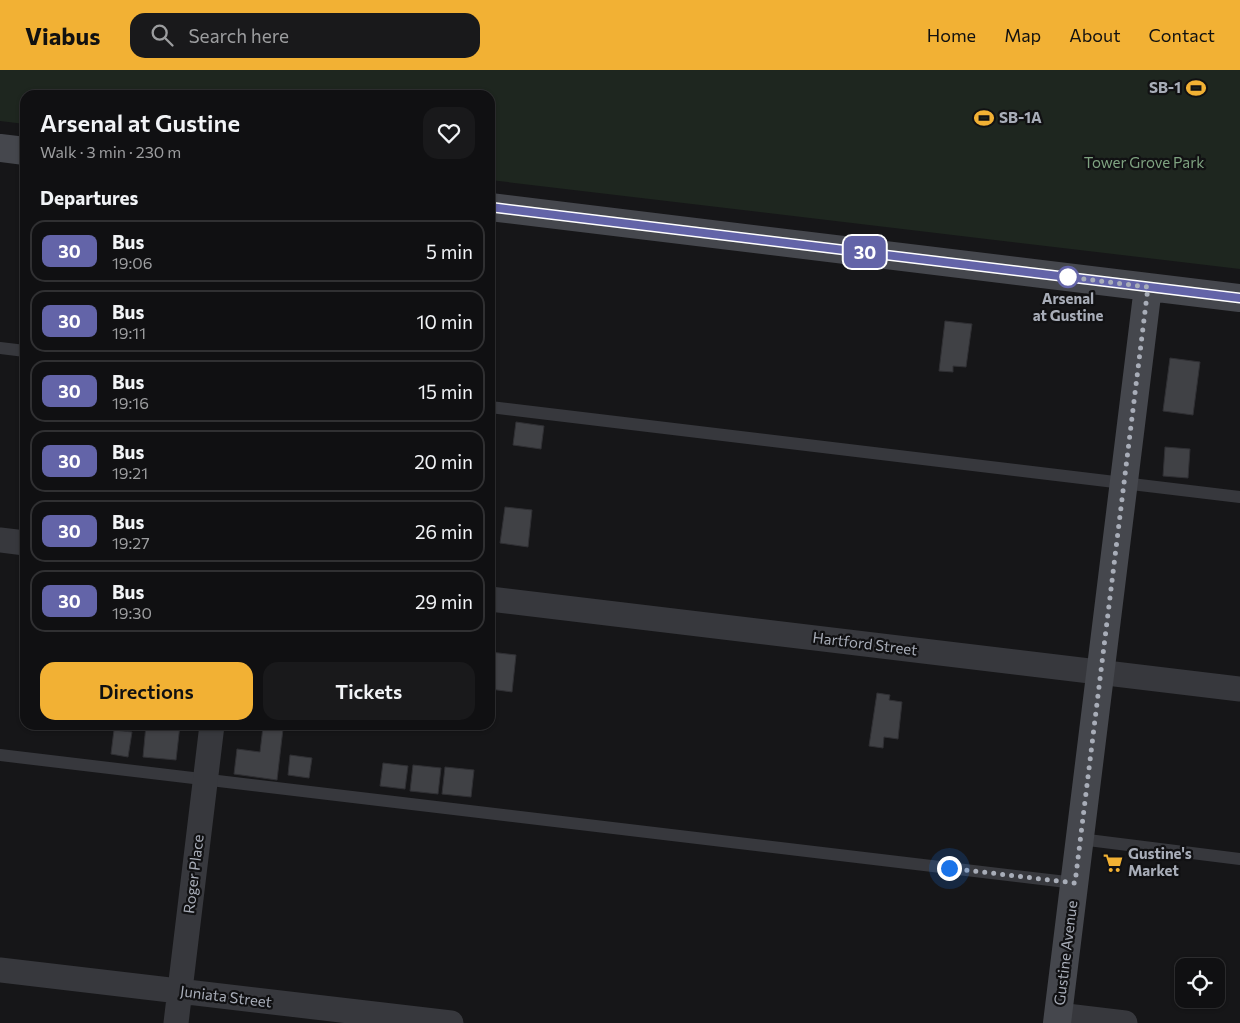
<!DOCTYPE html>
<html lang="en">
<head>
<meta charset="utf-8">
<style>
  :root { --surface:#101012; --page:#19191b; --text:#f1f3f6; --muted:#9c9d9f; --line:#303032; --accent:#f2b134 }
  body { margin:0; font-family:Commissioner,sans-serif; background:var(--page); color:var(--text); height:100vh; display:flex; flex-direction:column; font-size:19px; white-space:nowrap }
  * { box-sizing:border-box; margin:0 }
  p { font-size:16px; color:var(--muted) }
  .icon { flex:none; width:28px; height:28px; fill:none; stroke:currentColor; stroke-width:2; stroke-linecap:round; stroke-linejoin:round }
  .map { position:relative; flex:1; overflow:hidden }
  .details { position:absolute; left:20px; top:20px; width:475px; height:640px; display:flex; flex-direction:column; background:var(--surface); border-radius:15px; box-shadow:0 1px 4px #0004,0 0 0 1px var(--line) }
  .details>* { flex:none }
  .badge { padding:0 10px; border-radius:8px; font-size:18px; line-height:32px }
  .buttons { position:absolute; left:1175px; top:888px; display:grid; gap:10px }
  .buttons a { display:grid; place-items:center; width:50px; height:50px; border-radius:10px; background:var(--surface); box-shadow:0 1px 4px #0004,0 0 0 1px var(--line); font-size:25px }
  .you { position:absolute; width:25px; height:25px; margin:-12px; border:4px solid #fff; border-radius:50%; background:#1a73e8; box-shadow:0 0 0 8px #1a73e833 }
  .map>.badge { position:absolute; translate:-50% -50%; box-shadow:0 0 0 2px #fff }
  h2 { padding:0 20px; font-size:19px; line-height:45px }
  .round { display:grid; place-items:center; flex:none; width:52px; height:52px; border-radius:15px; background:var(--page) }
  .head { display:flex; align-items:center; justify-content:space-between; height:85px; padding:0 20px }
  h1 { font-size:24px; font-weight:600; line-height:38px }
  .primary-button { display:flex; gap:10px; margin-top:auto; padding:10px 20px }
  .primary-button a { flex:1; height:58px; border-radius:15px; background:var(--accent); color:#111; font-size:20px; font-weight:600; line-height:58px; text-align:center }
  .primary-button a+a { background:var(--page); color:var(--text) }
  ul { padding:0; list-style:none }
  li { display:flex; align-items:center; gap:15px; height:62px; margin:0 10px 8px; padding:0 10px; border:2px solid var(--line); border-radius:15px }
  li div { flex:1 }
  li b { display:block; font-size:19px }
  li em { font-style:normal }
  li .badge { min-width:55px; font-weight:700; text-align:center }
  header { display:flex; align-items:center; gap:30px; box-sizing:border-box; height:70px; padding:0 25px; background:var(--accent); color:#111 }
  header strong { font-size:24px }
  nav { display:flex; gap:28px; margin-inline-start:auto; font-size:18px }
  .search { width:350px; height:45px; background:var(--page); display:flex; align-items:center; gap:12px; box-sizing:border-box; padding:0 18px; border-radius:15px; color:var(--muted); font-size:19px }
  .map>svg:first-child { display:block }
</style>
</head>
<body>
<header>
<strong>Viabus</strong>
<div class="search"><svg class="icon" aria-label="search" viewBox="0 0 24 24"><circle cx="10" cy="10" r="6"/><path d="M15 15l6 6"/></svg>Search here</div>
<nav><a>Home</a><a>Map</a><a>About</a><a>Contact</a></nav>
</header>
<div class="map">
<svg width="1240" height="953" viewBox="0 0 1240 953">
  <rect width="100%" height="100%" fill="#161618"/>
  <path fill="#1e261f" d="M 0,0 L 1240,0 L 1240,199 L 490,110 L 490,25 L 25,25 L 25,54 L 0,51 Z"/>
  <path fill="#404145" stroke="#303034" d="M 945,251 L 972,254 L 966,297 L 953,296 L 953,302 L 939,301 Z
    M 1170,288 L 1200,292 L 1193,345 L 1163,341 Z
    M 516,352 L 544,356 L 541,379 L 513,375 Z
    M 1165,377 L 1190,379 L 1188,408 L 1163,406 Z
    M 505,437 L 532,440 L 528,477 L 500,473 Z
    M 490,582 L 516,585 L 512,622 L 490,619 Z
    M 877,623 L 890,625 L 889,630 L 902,632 L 898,669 L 884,667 L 883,678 L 869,676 Z
    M 146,655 L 180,655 L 176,690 L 143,687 Z
    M 263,657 L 283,659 L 277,710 L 234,704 L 237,679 L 260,682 Z
    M 114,660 L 132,662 L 128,687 L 111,684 Z
    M 290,685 L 312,688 L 309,708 L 288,705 Z
    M 383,693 L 408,696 L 405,719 L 380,716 Z
    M 413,695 L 441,698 L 438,724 L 410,721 Z
    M 445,697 L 474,700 L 471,727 L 442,724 Z"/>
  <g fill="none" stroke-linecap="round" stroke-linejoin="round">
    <path stroke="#37383d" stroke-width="12" d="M 0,278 L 25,281
      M 490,337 L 1240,427
      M 0,685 L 1075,813
      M 1080,769 L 1240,789"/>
    <path stroke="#37383d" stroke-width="25" d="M 0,470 L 25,473
      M 490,529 L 1240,619
      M 0,900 L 451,953
      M 1058,945 L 1125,953
      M 176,953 L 212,655"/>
    <path stroke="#45474d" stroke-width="28" d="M 0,78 L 25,81
      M 490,137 L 1240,228
      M 1057,953 L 1148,217"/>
  </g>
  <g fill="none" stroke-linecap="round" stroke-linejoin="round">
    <defs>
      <path id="line" d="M 490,137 L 1240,228"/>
    </defs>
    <use href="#line" stroke="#fff" stroke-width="11"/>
    <use href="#line" stroke="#6364a8" stroke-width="8"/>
    <path stroke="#a8adb8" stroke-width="5" stroke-dasharray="0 9" d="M 949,798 L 1075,813 L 1148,217 L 1068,207"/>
  </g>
  <defs>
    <symbol id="stadium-bare" viewBox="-9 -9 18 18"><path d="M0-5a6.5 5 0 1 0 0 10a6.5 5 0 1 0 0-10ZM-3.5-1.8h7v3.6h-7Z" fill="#f2b134" stroke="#111113" stroke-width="2.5" paint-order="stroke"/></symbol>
    <symbol id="supermarket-bare" viewBox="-9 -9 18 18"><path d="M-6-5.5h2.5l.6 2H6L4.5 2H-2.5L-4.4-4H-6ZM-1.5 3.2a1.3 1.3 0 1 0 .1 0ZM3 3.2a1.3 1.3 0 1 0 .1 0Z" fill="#f2b134" stroke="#111113" stroke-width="2.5" paint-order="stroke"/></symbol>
  </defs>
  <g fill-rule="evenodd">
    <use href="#stadium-bare" x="1182" y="4" width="28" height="28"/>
    <use href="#stadium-bare" x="970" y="34" width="28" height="28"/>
    <use href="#supermarket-bare" x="1099" y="779" width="28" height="28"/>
  </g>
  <circle fill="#fff" stroke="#6364a8" stroke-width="2.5" cx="1068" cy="207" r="10"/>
  <g text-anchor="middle" stroke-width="4.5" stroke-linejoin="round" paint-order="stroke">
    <g font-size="15" font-weight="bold" fill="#a8adb8" stroke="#111113" text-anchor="start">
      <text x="1181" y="23" text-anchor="end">SB-1</text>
      <text x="999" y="53">SB-1A</text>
      <text x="1128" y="789">Gustine's<tspan x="1128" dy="17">Market</tspan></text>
    </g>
    <g font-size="15" fill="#7fa381" stroke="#111113">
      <text x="1144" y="98">Tower Grove Park</text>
    </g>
    <g font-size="15" font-weight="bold" fill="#a8adb8" stroke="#111113">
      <text x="1068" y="234">Arsenal<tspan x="1068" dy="17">at Gustine</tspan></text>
    </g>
    <g font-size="15" fill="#a8adb8" stroke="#111113">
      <text transform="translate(865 574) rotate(7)" y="5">Hartford Street</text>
      <text transform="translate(194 804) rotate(-83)" y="5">Roger Place</text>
      <text transform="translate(1066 883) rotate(-83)" y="5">Gustine Avenue</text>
      <text transform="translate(226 927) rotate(7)" y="5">Juniata Street</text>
    </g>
  </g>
</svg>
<div class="buttons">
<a><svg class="icon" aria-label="locate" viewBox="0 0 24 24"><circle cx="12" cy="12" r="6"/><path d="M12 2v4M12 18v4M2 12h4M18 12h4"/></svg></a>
</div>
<div class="you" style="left:949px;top:798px"></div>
<b class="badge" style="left:865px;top:182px;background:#6364a8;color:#fff">30</b>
<section class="details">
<div class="head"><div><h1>Arsenal at Gustine</h1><p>Walk · 3 min · 230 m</p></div><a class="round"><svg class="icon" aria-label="heart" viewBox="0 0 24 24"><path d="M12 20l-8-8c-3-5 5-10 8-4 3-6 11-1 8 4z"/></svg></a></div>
<h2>Departures</h2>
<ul>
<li><span class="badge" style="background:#6364a8;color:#fff">30</span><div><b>Bus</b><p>19:06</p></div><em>5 min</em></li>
<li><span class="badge" style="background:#6364a8;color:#fff">30</span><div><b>Bus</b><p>19:11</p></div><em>10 min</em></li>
<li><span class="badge" style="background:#6364a8;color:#fff">30</span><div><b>Bus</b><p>19:16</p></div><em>15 min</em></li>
<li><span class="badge" style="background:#6364a8;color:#fff">30</span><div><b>Bus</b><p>19:21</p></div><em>20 min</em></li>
<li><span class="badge" style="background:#6364a8;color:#fff">30</span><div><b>Bus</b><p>19:27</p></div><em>26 min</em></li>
<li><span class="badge" style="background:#6364a8;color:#fff">30</span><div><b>Bus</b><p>19:30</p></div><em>29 min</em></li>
</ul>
<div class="primary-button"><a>Directions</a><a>Tickets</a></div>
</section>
</div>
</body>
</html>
